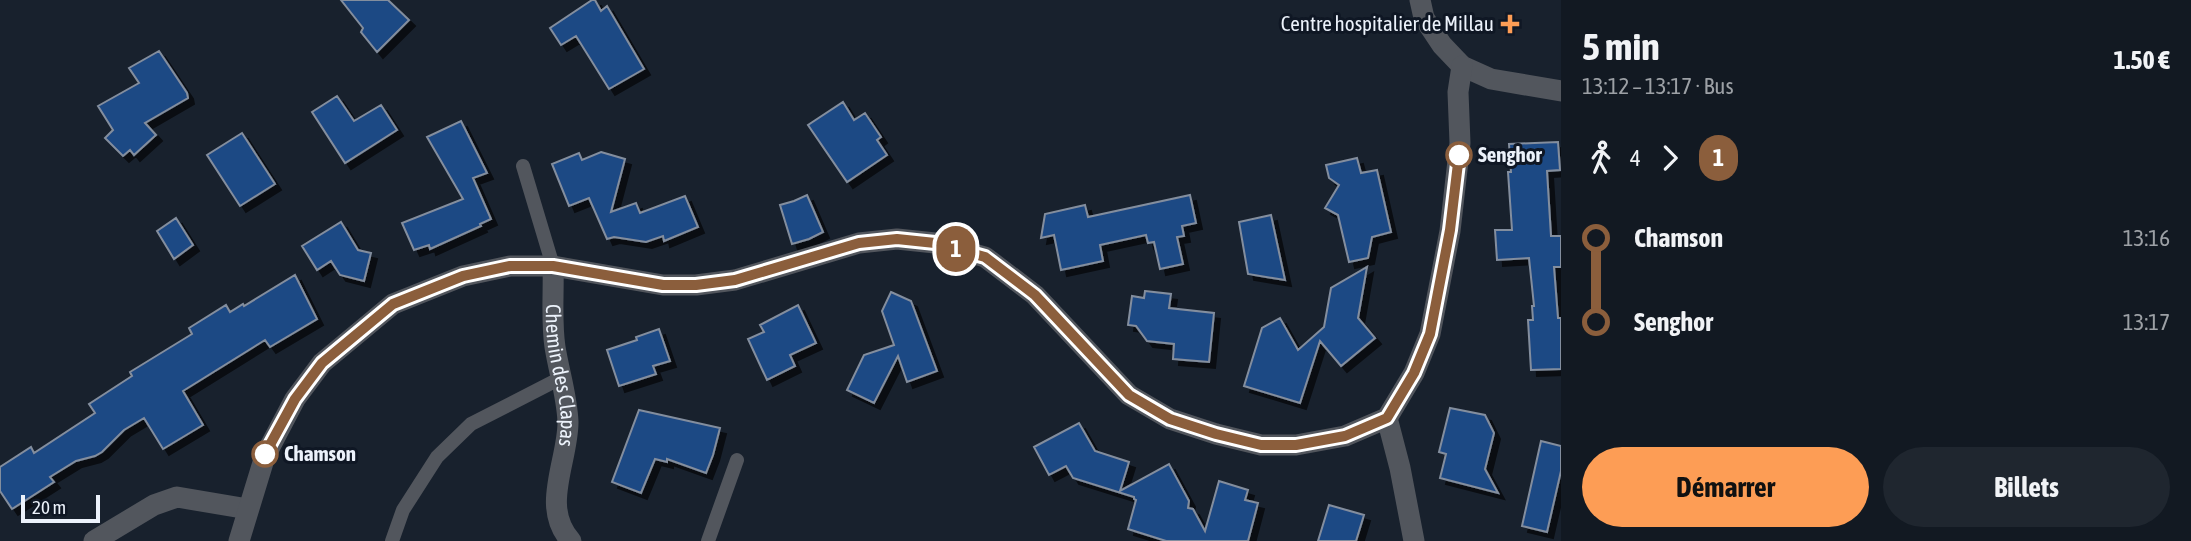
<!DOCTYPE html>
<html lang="fr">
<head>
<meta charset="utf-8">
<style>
  :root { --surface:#121922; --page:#1f262f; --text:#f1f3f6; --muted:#9ca0a5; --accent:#fd9d55 }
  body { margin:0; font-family:"Asap Condensed",sans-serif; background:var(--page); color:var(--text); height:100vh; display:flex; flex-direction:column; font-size:26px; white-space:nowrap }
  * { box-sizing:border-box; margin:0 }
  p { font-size:23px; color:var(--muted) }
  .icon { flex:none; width:38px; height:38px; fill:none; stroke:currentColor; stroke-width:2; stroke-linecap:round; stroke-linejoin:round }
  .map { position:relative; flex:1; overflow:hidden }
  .sheet { display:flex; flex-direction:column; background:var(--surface); width:630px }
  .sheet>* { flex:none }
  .badge { padding:0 14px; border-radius:23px; font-size:24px; line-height:46px }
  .scale { position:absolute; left:21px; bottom:18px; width:79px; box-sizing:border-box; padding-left:7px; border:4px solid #ecf2fb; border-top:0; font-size:19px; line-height:24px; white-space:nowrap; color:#ecf2fb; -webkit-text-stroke:5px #0f1724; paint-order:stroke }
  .map>.badge { position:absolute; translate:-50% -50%; box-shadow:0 0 0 4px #fff }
  .legs { display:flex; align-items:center; gap:10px; height:77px; padding:0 21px; font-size:23px }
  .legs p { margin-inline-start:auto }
  .overview { display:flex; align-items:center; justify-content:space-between; height:119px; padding:0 21px }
  h1 { font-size:38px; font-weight:700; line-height:52px }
  .primary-button { display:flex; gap:14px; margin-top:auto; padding:14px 21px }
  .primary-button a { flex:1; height:80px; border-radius:42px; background:var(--accent); color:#111; font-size:28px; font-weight:700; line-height:80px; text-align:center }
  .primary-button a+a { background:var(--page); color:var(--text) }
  ul { padding:0 21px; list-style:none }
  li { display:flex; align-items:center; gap:24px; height:84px; font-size:26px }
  li i { display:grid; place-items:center; width:10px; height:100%; margin:0 9px; background:currentColor }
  li i::after { content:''; width:18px; height:18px; margin:-9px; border:5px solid; border-radius:50%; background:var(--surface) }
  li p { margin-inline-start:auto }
  li:first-child i { background:linear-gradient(#0000 50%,currentColor 0) }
  li:last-child i { background:linear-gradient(currentColor 50%,#0000 0) }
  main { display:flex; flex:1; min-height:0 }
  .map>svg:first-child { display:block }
</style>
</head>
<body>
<main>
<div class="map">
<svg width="1561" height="541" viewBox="0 0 1561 541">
  <defs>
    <filter id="shadow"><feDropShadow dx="6" dy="6" stdDeviation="0" flood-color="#0009"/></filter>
  </defs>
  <rect width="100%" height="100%" fill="#18212d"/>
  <path fill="#1f4884" stroke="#838e9e" stroke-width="2" filter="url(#shadow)" d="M 341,0 L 388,0 L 409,20 L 377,52 L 361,32 L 363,28 Z
    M 592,0 L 595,0 L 601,11 L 607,6 L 644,69 L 609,89 L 576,36 L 561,45 L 550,28 Z
    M 159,51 L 187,93 L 188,98 L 145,123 L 156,135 L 134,155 L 130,150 L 123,156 L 105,138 L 113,130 L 98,106 L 139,83 L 129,68 Z
    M 337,96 L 354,121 L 381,105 L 397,130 L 345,163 L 312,112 Z
    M 843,102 L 854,120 L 865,113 L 881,137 L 877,140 L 887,155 L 847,182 L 808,125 Z
    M 461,121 L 487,173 L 473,178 L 491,219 L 480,224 L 481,226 L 430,249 L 429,245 L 414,250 L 402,223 L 463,199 L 427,137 Z
    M 242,133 L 275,184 L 240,206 L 207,155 Z
    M 1558,142 L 1560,170 L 1547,171 L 1551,236 L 1561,236 L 1561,267 L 1554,267 L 1558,318 L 1561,318 L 1561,369 L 1531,370 L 1528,320 L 1533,320 L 1532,306 L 1534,306 L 1529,258 L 1497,260 L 1495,230 L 1512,230 L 1508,172 L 1511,172 L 1509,144 Z
    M 601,152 L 625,159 L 611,212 L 636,203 L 640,213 L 685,196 L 698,227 L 664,241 L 663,236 L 646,242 L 614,237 L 607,239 L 589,198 L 569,206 L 552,164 L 579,153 L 582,160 Z
    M 1357,158 L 1361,173 L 1377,170 L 1391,232 L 1372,237 L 1368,258 L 1349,262 L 1338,215 L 1325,208 L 1339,185 L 1329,178 L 1326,165 Z
    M 807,195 L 823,232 L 809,239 L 792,244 L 780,205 L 794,201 Z
    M 1190,195 L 1196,223 L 1182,226 L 1184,236 L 1177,237 L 1183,264 L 1160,269 L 1154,242 L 1148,243 L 1146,235 L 1100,245 L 1103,261 L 1061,270 L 1054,235 L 1041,238 L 1045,214 L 1085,205 L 1088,217 Z
    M 1271,215 L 1285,280 L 1248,274 L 1239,222 Z
    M 176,218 L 193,245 L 174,259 L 157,231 Z
    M 341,222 L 358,250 L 371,253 L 364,281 L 340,275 L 331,261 L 317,270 L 302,246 Z
    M 1367,267 L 1358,318 L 1375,338 L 1341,366 L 1320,341 L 1300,403 L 1244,386 L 1262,328 L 1280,318 L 1298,350 L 1324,327 L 1331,288 Z
    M 295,275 L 317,319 L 270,347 L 265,340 L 183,391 L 203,425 L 163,449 L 144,418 L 124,430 L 102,452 L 95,456 L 76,461 L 50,477 L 54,482 L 12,509 L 0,491 L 0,467 L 31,447 L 34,453 L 95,413 L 89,404 L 132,376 L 130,372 L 192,334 L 189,328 L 226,305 L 230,312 L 243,304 L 244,306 Z
    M 1145,291 L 1171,294 L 1169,308 L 1214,313 L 1209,362 L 1173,359 L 1174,344 L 1147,341 L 1136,326 L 1128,325 L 1132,296 L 1144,298 Z
    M 891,292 L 911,301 L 937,371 L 907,382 L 898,356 L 874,403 L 847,390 L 864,355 L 894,345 L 882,311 Z
    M 798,305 L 816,343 L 790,355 L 795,366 L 767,380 L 748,339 L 764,332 L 760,325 Z
    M 659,329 L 670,361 L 653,366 L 656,374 L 619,386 L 607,350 L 637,340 L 636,337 Z
    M 1450,408 L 1485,415 L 1494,433 L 1485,469 L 1498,493 L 1440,478 L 1446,454 L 1439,452 Z
    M 639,410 L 720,428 L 713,455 L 706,473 L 667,459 L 667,462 L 655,459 L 641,493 L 612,482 Z
    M 1079,423 L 1095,451 L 1129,462 L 1120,491 L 1169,464 L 1189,501 L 1188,508 L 1193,509 L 1205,531 L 1219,481 L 1248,490 L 1245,500 L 1258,503 L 1248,541 L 1166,541 L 1128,529 L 1136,500 L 1134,499 L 1134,497 L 1073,478 L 1066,466 L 1049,475 L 1034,447 Z
    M 1541,441 L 1561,446 L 1561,471 L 1547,532 L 1522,526 Z
    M 1329,505 L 1364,515 L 1356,541 L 1318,541 Z"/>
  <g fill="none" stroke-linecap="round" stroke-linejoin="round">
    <path stroke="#52565d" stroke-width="14" d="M 523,166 L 553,266
      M 392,541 L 403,510 L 437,457 L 471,424 L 553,382 L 563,380
      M 708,541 L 737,460"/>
    <g stroke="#52565d" stroke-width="21">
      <path d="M 1420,0 L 1424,18 L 1442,45 L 1462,66 L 1491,79 L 1561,91"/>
      <path id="s1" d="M 553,266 C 554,292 551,321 555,347 C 559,372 567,396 568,422 C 568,462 540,507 571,541"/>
      <path d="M 1387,418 L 1400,468 L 1414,541"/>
      <path d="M 94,541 L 154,505 L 177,497 L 248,509"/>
      <path d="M 239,541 L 265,456 L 295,399 L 322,363 L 393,304 L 463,276 L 510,266 L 553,266 L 663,285 L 696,285 L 735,280 L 859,243 L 897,239 L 935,243 L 985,257 L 1035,295 L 1129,395 L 1170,419 L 1216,434 L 1261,445 L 1296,445 L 1345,436 L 1387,418 L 1414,373 L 1430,334 L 1450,231 L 1460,143 L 1458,92 L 1462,66"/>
    </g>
  </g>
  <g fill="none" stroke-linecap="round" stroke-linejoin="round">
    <defs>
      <path id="line-1" d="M 265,454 L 295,399 L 322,363 L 393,304 L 463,276 L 510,266 L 553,266 L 663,285 L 696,285 L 735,280 L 859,243 L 897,239 L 935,243 L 985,257 L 1035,295 L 1129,395 L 1170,419 L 1216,434 L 1261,445 L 1296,445 L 1345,436 L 1387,418 L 1414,373 L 1430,334 L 1450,230 L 1459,155"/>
    </defs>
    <use href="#line-1" stroke="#fff" stroke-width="16"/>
    <use href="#line-1" stroke="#8b5e3c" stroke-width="10"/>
  </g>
  <path fill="#fd9d55" stroke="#0f1724" stroke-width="2.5" d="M1506.5 13.5h7v7h7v7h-7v7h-7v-7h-7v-7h7z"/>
  <g fill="#fff" stroke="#8b5e3c" stroke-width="3.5">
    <circle cx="1459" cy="155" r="12"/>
    <circle cx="265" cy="454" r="12"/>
  </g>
  <g text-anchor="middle" stroke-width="6" stroke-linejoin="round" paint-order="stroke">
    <g font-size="21" fill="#ecf2fb" stroke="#0f1724" text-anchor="end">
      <text x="1494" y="31">Centre hospitalier de Millau</text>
    </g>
    <g font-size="21" font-weight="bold" fill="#ecf2fb" stroke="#0f1724" text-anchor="start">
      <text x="1478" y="162">Senghor</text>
      <text x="284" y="461">Chamson</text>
    </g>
    <g font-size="21" fill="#ecf2fb" stroke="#0f1724">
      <text dy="7" stroke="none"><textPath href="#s1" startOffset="110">Chemin des Clapas</textPath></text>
    </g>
  </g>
</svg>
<div class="scale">20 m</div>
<b class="badge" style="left:956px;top:249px;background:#8b5e3c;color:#fff">1</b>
</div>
<section class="sheet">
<div class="overview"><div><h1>5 min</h1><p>13:12 – 13:17 · Bus</p></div><b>1.50 €</b></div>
<div class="legs"><svg class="icon" aria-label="walk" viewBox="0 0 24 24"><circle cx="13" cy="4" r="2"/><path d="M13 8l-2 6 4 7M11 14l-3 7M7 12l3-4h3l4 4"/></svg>4<svg class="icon" aria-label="forward" viewBox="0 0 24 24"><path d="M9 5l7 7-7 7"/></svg><b class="badge" style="background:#8b5e3c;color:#fff">1</b></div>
<ul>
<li><i style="color:#8b5e3c"></i><b>Chamson</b><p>13:16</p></li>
<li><i style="color:#8b5e3c"></i><b>Senghor</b><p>13:17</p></li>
</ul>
<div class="primary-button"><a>Démarrer</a><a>Billets</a></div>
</section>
</main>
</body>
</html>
